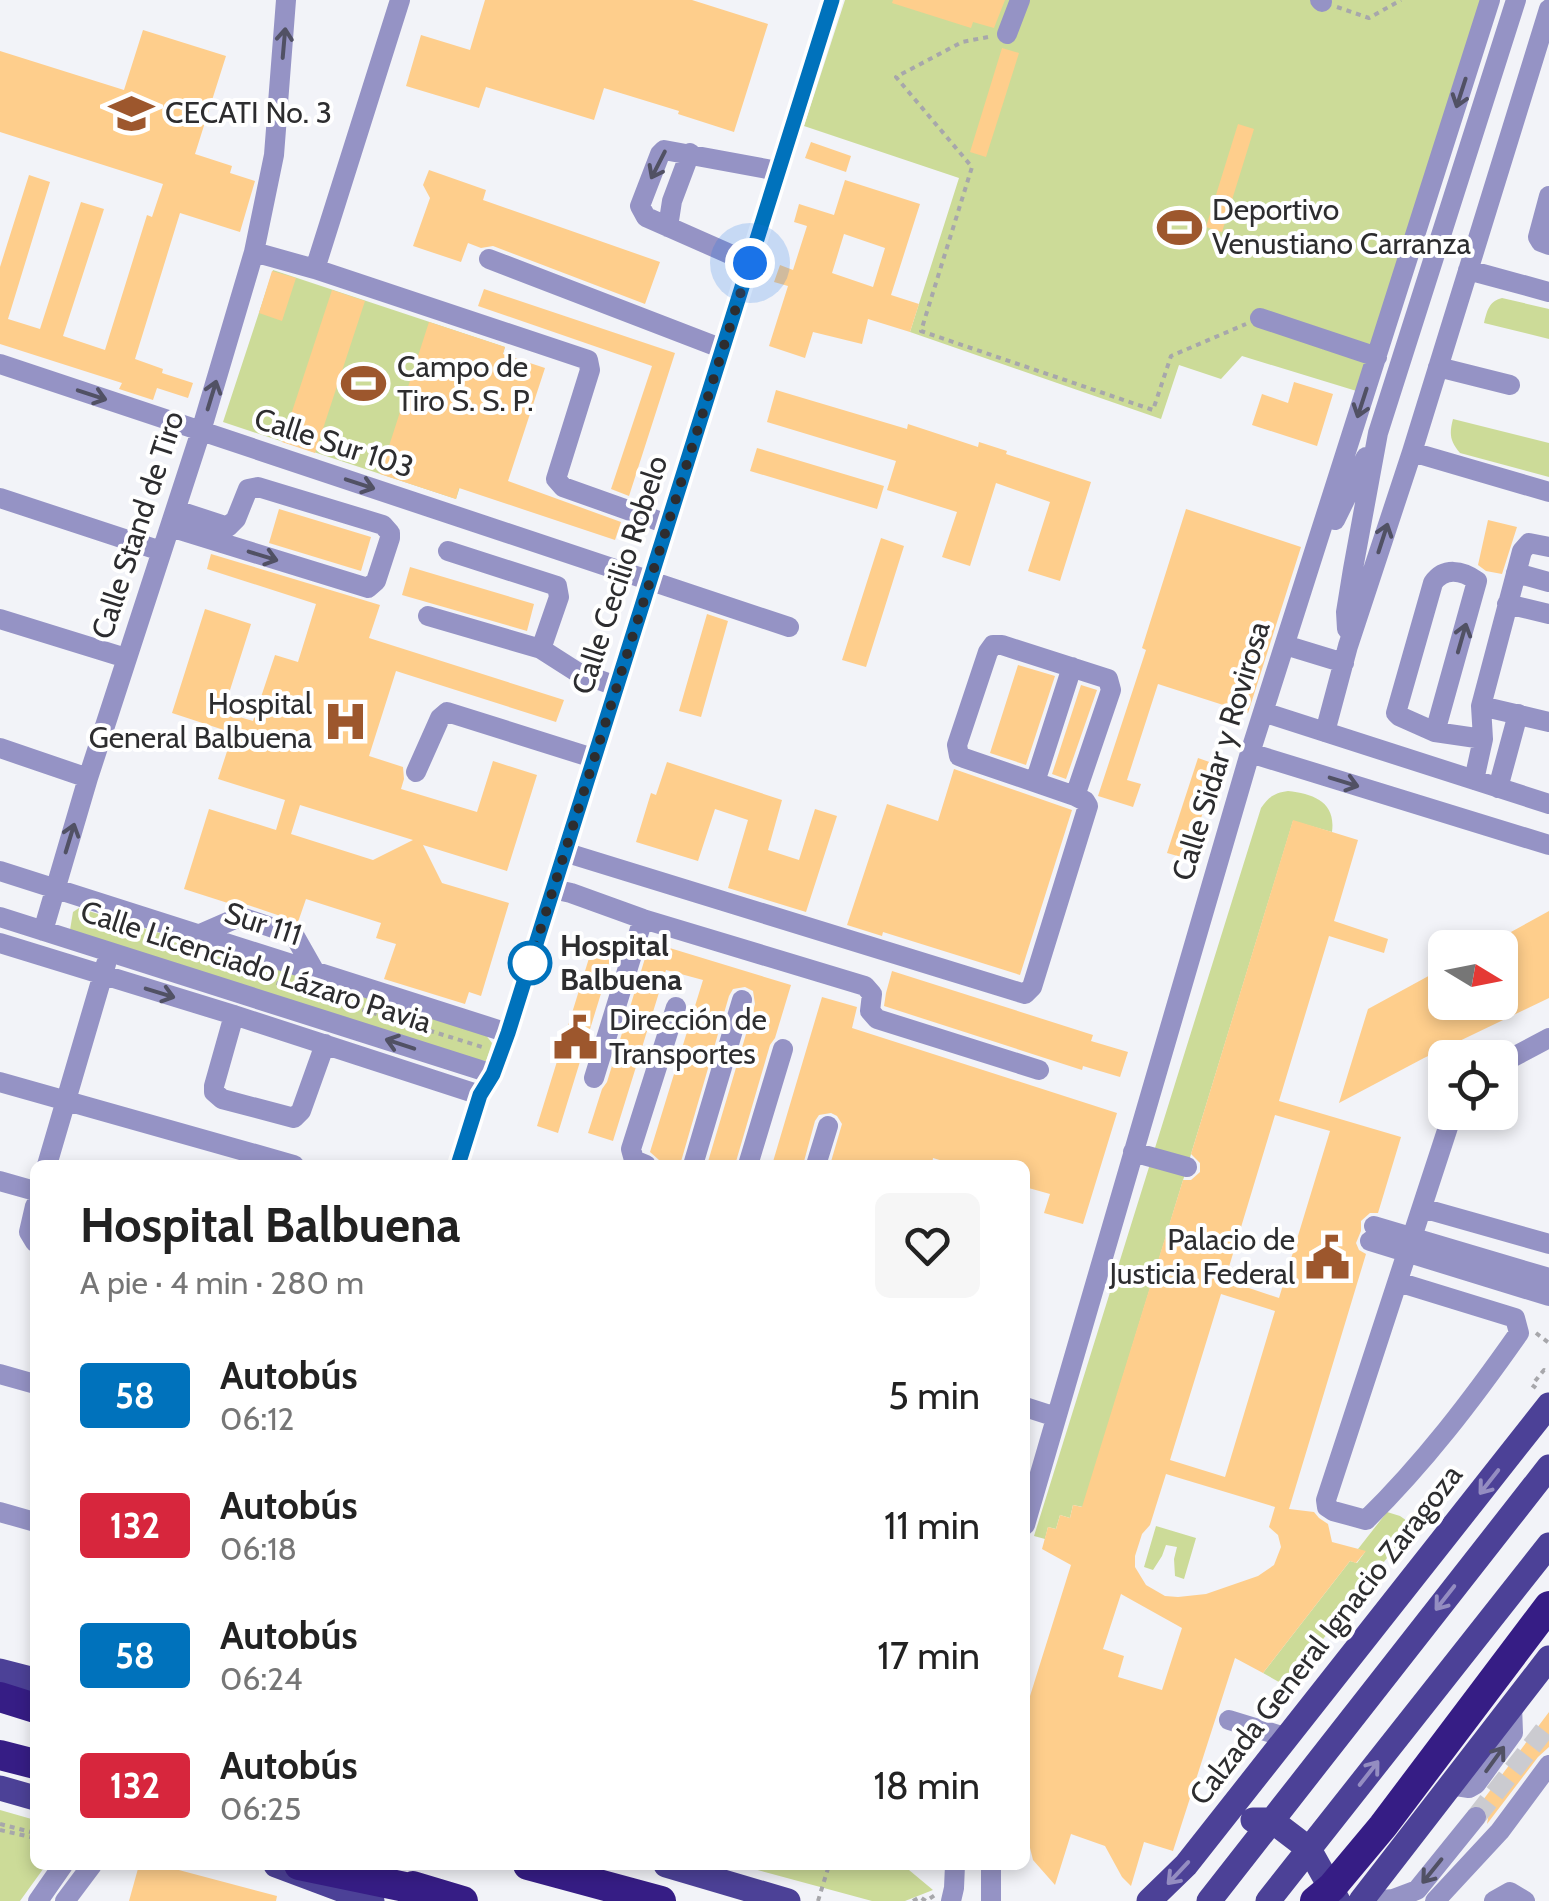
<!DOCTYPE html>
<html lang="es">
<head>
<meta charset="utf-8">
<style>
  :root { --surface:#fff; --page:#f6f6f6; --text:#222; --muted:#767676 }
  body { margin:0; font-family:Cabin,sans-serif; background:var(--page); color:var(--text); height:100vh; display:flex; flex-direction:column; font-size:38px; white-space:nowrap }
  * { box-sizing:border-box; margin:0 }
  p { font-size:32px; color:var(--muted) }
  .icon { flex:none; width:55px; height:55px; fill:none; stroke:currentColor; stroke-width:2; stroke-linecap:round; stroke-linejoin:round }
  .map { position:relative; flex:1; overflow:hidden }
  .panel { position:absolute; left:30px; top:1160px; width:1000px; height:710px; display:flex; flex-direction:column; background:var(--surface); border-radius:15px; box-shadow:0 5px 15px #0003 }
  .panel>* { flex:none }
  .badge { padding:0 20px; border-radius:8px; font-size:35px; line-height:65px }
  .needle { width:65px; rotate:100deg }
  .controls { position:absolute; left:1428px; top:930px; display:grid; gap:20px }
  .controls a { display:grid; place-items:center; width:90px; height:90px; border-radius:15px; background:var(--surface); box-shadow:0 5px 15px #0003; font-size:50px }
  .you { position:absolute; width:50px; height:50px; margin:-25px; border:8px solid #fff; border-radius:50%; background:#1a73e8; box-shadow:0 0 0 15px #1a73e833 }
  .map>.badge { position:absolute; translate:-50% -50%; box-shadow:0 0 0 5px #fff }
  .round { display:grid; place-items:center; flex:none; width:105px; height:105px; border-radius:15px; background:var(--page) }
  .head { display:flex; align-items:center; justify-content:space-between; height:170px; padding:0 50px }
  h1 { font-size:48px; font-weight:800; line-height:75px }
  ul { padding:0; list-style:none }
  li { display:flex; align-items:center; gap:30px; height:130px; padding:0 50px }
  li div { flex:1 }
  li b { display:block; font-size:38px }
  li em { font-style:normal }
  li .badge { min-width:110px; font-weight:700; text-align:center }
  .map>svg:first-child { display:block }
</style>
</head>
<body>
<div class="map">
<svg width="1549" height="1901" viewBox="0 0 1549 1901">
  <rect width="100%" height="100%" fill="#f2f3f8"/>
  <path fill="#ccdb98" d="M 845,0 L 1481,0 L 1363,393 L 1242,356 L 1221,379 L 1179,365 L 1161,419 L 910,332 L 959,178 L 804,126 Z
    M 273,270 L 505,347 L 456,499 L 223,422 Z
    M 1502,298 L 1549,309 L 1549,339 L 1484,323 C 1487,311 1489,301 1502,298 Z
    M 1453,419 L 1549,443 L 1549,477 L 1460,453 C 1450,441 1449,434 1453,419 Z
    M 1288,791 C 1314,794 1336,802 1332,832 L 1293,821 L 1083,1507 L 1073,1505 L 1070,1518 L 1060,1515 L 1056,1529 L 1048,1527 L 1045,1539 L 1034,1536 L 1261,808 C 1269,796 1275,793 1288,791 Z
    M 79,908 L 485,1034 L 492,1043 L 486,1061 L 476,1060 L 70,930 L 73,912 Z
    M 1387,1512 L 1400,1516 L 1413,1525 L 1286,1686 L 1263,1673 L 1350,1561 L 1357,1563 L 1365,1552 L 1358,1549 Z
    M 1156,1526 L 1196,1538 L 1184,1579 L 1175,1576 L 1174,1559 L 1177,1547 L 1166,1545 L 1162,1556 L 1153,1570 L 1144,1567 Z
    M 0,1810 L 35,1820 L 35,1865 L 46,1865 L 20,1901 L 0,1901 Z
    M 739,1865 L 903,1865 L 933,1890 L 905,1901 L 872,1901 Z"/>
  <path fill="#fece8c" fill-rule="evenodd" d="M 485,0 L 692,0 L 768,24 L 734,132 L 678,114 L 679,111 L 604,88 L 594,120 L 486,87 L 479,108 L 406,86 L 421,35 L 470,50 Z
    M 893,0 L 1005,0 L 994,28 L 973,22 L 971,28 L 892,3 Z
    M 143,30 L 226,56 L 195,154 L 232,166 L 230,173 L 255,181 L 240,232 L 180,213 L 135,359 L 163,369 L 162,373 L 193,383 L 188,398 L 157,388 L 153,400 L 119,389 L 122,383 L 0,344 L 0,267 L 29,175 L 50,182 L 8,319 L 40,329 L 81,202 L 104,209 L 63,336 L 105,350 L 147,215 L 152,217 L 163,184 L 0,132 L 0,51 L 124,90 Z
    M 1002,48 L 1019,53 L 986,157 L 970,152 Z
    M 1238,124 L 1254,129 L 1222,232 L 1206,227 Z
    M 811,142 L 851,156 L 846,172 L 805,158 Z
    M 429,170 L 486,190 L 483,200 L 660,262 L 645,304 L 493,246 L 481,248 L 468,243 L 461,262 L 413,246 L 430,198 L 423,185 Z
    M 845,180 L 920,204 L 891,295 L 919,304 L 910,332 L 868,319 L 862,344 L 813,332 L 805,358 L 769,346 L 788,286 L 774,282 L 780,265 L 793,270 L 807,226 L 794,222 L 799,204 L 834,215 ZM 844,234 L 885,248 L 873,287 L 832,273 Z
    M 272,271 L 296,278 L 282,321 L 259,313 Z
    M 484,289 L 675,353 L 629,496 L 611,489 L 652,366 L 478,306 Z
    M 332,290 L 365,301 L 315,453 L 282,442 Z
    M 429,322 L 505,347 L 503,354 L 545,368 L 508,481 L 621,522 L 615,540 L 459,488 L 456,499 L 380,474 Z
    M 1294,382 L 1333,394 L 1317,446 L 1252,425 L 1262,394 L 1288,403 Z
    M 776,390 L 907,429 L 908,424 L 978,447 L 979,442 L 1007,451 L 1006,454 L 1091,482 L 1060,581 L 1028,571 L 1050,502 L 996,483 L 970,566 L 942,557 L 957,512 L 887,490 L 896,461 L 767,422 Z
    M 757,448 L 884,486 L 877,509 L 750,471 Z
    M 279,509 L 371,537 L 361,571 L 269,543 Z
    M 1186,509 L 1301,547 L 1248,713 L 1158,684 L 1127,780 L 1141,784 L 1133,807 L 1098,796 L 1146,650 L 1142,648 Z
    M 1488,520 L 1517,527 L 1502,574 L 1486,571 L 1478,565 Z
    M 881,538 L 904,546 L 866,667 L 842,660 Z
    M 211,554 L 380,605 L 369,638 L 564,700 L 556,722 L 396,671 L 369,756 L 403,767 L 404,779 L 401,789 L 477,812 L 493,761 L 537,775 L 507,871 L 423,845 L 442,883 L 509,903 L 481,996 L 469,992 L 465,1004 L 384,979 L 396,944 L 376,938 L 381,923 L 306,899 L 298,922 L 248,905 L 234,905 L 184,889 L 209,809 L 276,830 L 285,800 L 218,779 L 233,733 L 172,713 L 205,609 L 251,624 L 223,712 L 253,721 L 275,655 L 298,662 L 316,604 L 207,569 ZM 300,805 L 413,840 L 373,860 L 291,834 Z
    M 410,567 L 534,604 L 527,631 L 402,595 Z
    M 707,614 L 728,621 L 701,717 L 679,711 Z
    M 1018,665 L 1055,676 L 1026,765 L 990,753 Z
    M 1081,685 L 1097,690 L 1066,779 L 1052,774 Z
    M 1198,758 L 1218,765 L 1188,859 L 1167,853 Z
    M 667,762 L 782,800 L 768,850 L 799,860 L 815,809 L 837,816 L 806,912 L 728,888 L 748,820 L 715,809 L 698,861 L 636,842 L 651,793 L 656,795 Z
    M 954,769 L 1072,810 L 1020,975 L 883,932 L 882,936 L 847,925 L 887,804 L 938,821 Z
    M 1293,820 L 1358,840 L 1334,921 L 1388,939 L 1384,953 L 1329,936 L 1279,1101 L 1401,1137 L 1378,1213 L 1370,1213 L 1361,1221 L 1361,1231 L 1356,1243 L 1359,1250 L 1366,1254 L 1289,1509 L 1314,1512 L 1319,1518 L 1328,1524 L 1332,1542 L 1366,1551 L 1356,1563 L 1350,1561 L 1263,1673 L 1235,1658 L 1173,1851 L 1144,1842 L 1131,1886 L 1122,1877 L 1105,1846 L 1071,1834 L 1055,1885 L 1033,1860 L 1025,1828 L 1025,1712 L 1071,1565 L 1042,1549 L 1048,1527 L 1056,1529 L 1060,1515 L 1070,1518 L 1073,1505 L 1082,1507 L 1183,1180 L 1191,1180 L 1200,1172 L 1200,1163 L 1191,1154 ZM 1275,1115 L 1330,1131 L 1279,1298 L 1225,1280 ZM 1221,1294 L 1275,1311 L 1225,1477 L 1170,1460 ZM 1166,1474 L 1275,1507 L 1269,1527 L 1278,1535 L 1281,1547 L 1274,1565 L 1258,1576 L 1206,1594 L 1178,1597 L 1165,1596 L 1146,1585 L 1135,1567 L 1135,1556 L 1142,1534 L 1150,1525 ZM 1121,1594 L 1182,1628 L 1162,1690 L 1118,1677 L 1124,1656 L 1103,1649 Z
    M 1549,911 L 1549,998 L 1424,1058 L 1339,1103 L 1368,1009 L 1445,967 L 1445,1002 L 1500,1002 L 1500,938 Z
    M 594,942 L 615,948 L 558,1133 L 537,1126 Z
    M 650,942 L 791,985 L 775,1038 L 770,1045 L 735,1165 L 707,1165 L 755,1004 L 753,991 L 745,987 L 733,989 L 729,996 L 680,1165 L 659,1160 L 650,1152 L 703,980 L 666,970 L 613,1141 L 588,1133 L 602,1089 L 607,1082 Z
    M 892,971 L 1093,1035 L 1091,1041 L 1128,1052 L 1120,1077 L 1083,1066 L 1082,1070 L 884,1006 L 886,993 Z
    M 822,997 L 857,1007 L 852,1028 L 1117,1113 L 1083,1224 L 1044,1213 L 1050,1194 L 1025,1187 L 1025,1165 L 956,1165 L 933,1158 L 932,1165 L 830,1165 L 842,1124 L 837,1116 L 831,1113 L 819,1115 L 815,1121 L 803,1165 L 772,1165 Z
    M 1549,1712 L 1549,1747 L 1538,1757 L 1487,1824 L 1489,1813 L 1480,1804 Z
    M 139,1865 L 160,1865 L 277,1896 L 276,1901 L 129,1901 Z"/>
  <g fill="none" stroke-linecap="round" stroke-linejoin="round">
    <path stroke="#cbcbd0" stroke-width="20" stroke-dasharray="20 10" stroke-linecap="butt" d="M 1476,1817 L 1549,1724"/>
    <path stroke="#a7a7ab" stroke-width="4" stroke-dasharray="5 5" stroke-linecap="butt" d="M 1337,7 L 1369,18 L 1401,0
      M 988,37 L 962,42 L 896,77 L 972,167 L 921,331 L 1153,410 L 1171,356 L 1246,324
      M 181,953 L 482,1047
      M 1536,1333 L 1549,1343
      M 1536,1388 L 1532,1385 L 1544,1370 L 1549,1373
      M 0,1824 L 35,1833
      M 0,1830 L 35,1838
      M 818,1901 L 829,1865
      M 913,1901 L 920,1897 L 926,1901 L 935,1895"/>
    <path stroke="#9593c5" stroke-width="20" d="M 1320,0 L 1322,2
      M 1007,34 L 1020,0
      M 1549,196 L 1538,237 L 1541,242 L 1549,245
      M 668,227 L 672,201 L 690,153
      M 254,252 L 315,269 L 400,0
      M 489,259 L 723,349
      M 750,263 L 646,217 L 640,206 L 660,154 L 664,150 L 778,171
      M 315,269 L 588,360 L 590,370 L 556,479 L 563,487 L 667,524
      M 1468,270 L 1549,292
      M 1260,318 L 1377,357
      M 0,364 L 789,627
      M 1438,367 L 1510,385
      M 1412,452 L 1549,492
      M 0,498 L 161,551
      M 1335,520 L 1366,457
      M 170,527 L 368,588 L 376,581 L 390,538 L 390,533 L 383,525 L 258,487 L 248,489 L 236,519 L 228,527 L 176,510
      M 448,551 L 557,586 L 559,597 L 541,649
      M 1516,573 L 1549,582
      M 1507,604 L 1549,614
      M 428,616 L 541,649 L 577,672 L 616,686
      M 0,619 L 126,658
      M 1347,629 L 1346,612 L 1353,569 L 1378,433 L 1516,0
      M 1285,645 L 1344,663
      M 1481,706 L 1549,722
      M 1263,712 L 1549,804
      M 1325,732 L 1348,646 L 1412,452 L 1549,9
      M 1435,732 L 1477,581 C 1462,570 1444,567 1433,583 L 1396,713 L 1399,716 L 1435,732 L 1483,739
      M 0,748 L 88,778
      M 1250,753 L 1549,845
      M 416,772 L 440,718 L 447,712 L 593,758
      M 1474,780 L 1483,739 L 1481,706 L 1522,551 L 1529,543 L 1549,547
      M 1035,782 L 1072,667
      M 1498,788 L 1518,714
      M 564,852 L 1025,994 L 1032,987 L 1088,806 L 1085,801 L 1075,796 L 964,758 L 959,756 L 957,745 L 988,652 L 993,645 L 1002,645 L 1108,679 L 1111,690 L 1075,796
      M 0,871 L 508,1033
      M 553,889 L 571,893 L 643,919 L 865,986 L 872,994 L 870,1011 L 877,1019 L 1039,1070
      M 0,917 L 493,1074
      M 43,931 L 88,778 L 201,431 L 254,252 L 274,155 L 286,0
      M 198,935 L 237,918 L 244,918 L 294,935 L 315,972
      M 0,943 L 234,1015 L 480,1095
      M 234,1015 L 214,1086 L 214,1092 L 222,1099 L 294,1118 L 301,1111 L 325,1044
      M 1500,1064 L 1549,1038
      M 594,1078 L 643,919
      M 0,1082 L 294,1165
      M 1133,1152 L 1187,1167
      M 47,1165 L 106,964
      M 458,1165 L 480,1095 L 493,1074 L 508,1033 L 832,0
      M 646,1165 L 634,1160 L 631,1149 L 676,1007
      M 693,1165 L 742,1000
      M 748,1165 L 783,1049
      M 816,1165 L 828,1126
      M 0,1181 L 35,1191
      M 35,1206 L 29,1232 L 35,1242
      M 1422,1208 L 1549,1244
      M 1374,1226 L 1549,1278
      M 1370,1241 L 1549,1296
      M 1398,1282 L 1515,1318 L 1519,1333 C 1472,1400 1424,1463 1366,1520 L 1333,1511 L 1327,1507 L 1326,1500 L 1453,1112
      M 0,1374 L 35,1384
      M 1025,1407 L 1056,1417
      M 0,1512 L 35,1522
      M 1025,1525 L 1250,753 L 1490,0
      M 1229,1720 L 1288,1738
      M 1450,1785 L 1469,1788 L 1476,1784 L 1513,1733 L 1512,1705
      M 38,1901 L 63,1865
      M 65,1901 L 92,1865
      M 951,1901 L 954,1888 L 955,1865
      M 991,1901 L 991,1865
      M 1373,1901 L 1393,1899 L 1417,1890 L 1476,1817
      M 1435,1901 L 1500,1831 L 1549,1765
      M 1494,1901 L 1510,1892 L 1525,1901"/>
    <path stroke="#4c4197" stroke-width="25" d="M 0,1671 L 35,1680
      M 0,1788 L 35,1798
      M 1253,1820 L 1271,1820 L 1309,1849 L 1338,1901
      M 276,1865 L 372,1901
      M 666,1865 L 788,1901
      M 1149,1901 L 1186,1865 L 1549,1405
      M 1209,1901 L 1549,1467
      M 1268,1901 L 1549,1545
      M 1361,1901 L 1549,1658"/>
    <path stroke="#361d85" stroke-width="30" d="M 0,1697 L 35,1708
      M 0,1755 L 35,1764
      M 299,1865 L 429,1892
      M 528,1865 L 661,1901
      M 413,1886 L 463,1901
      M 1315,1901 L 1332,1887 L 1383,1826 L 1549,1606"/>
  </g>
  <defs><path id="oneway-shaft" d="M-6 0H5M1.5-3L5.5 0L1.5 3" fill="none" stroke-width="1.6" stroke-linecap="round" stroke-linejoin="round" transform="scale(2.5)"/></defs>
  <g stroke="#515164">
    <use href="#oneway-shaft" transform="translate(284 43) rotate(-85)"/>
    <use href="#oneway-shaft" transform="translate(1461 93) rotate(108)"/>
    <use href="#oneway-shaft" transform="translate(658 165) rotate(117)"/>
    <use href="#oneway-shaft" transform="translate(92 395) rotate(18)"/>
    <use href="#oneway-shaft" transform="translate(212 395) rotate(-73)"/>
    <use href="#oneway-shaft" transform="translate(1362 403) rotate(108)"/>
    <use href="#oneway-shaft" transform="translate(360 484) rotate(18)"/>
    <use href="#oneway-shaft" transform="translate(1383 538) rotate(-72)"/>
    <use href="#oneway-shaft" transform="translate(263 556) rotate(17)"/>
    <use href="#oneway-shaft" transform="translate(1462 638) rotate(-74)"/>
    <use href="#oneway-shaft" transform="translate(1344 782) rotate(17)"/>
    <use href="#oneway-shaft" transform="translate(70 838) rotate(-73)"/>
    <use href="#oneway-shaft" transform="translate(160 993) rotate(17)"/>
    <use href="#oneway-shaft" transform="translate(400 1044) rotate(-162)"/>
    <use href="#oneway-shaft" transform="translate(1495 1759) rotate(-54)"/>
    <use href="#oneway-shaft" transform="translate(1432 1871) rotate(129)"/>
  </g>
  <g stroke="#948dc1">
    <use href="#oneway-shaft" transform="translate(1489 1482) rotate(128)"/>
    <use href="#oneway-shaft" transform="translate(1445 1598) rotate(128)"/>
    <use href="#oneway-shaft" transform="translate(1369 1773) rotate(-52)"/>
    <use href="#oneway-shaft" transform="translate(1178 1873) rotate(133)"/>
  </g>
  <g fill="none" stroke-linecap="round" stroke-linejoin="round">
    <defs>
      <path id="line" d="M 458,1165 L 480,1095 L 493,1074 L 508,1033 L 832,0"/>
    </defs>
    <use href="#line" stroke="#fff" stroke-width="22"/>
    <use href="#line" stroke="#0072bc" stroke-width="15"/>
    <path stroke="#2d2d2f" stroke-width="10" stroke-dasharray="0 18" d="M 530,963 L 750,263"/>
  </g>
  <defs>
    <symbol id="university-bare" viewBox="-9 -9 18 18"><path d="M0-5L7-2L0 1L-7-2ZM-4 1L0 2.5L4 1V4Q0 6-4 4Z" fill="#9d572d" stroke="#fff" stroke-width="2.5" paint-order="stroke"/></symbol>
    <symbol id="stadium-bare" viewBox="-9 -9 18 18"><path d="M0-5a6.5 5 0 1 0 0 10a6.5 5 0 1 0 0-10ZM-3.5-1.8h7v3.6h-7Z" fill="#9d572d" stroke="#fff" stroke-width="2.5" paint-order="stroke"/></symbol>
    <symbol id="hospital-bare" viewBox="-9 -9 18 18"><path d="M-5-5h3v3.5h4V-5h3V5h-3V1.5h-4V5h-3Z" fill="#9d572d" stroke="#fff" stroke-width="2.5" paint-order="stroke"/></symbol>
    <symbol id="civic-bare" viewBox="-9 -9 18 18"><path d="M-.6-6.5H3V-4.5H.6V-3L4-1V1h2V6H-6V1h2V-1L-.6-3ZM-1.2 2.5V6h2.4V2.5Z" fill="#9d572d" stroke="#fff" stroke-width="2.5" paint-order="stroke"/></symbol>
  </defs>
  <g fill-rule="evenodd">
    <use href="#university-bare" x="100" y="82" width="63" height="63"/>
    <use href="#stadium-bare" x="1148" y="196" width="63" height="63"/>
    <use href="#stadium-bare" x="332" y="352" width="63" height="63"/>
    <use href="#hospital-bare" x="314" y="690" width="63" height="63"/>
    <use href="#civic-bare" x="544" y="1006" width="63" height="63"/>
    <use href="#civic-bare" x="1296" y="1226" width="63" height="63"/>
  </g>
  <circle fill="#fff" stroke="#0072bc" stroke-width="5" cx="530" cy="963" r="20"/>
  <g text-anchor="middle" stroke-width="8" stroke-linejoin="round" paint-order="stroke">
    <g font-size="30" fill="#2d2d2f" stroke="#fff" text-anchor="start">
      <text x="165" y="123">CECATI No. 3</text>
      <text x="1212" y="220">Deportivo<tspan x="1212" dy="34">Venustiano Carranza</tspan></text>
      <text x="397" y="377">Campo de<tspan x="397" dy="34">Tiro S. S. P.</tspan></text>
      <text x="312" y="714" text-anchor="end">Hospital<tspan x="312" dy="34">General Balbuena</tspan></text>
      <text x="609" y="1030">Dirección de<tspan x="609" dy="34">Transportes</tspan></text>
      <text x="1295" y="1250" text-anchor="end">Palacio de<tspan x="1295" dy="34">Justicia Federal</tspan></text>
    </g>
    <g font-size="30" fill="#2d2d2f" stroke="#fff">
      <text transform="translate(334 443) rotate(18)" y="10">Calle Sur 103</text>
      <text transform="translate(138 525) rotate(-72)" y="10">Calle Stand de Tiro</text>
      <text transform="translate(620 575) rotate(-72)" y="10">Calle Cecilio Robelo</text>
      <text transform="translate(1221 751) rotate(-73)" y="10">Calle Sidar y Rovirosa</text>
      <text transform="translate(263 924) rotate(18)" y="10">Sur 111</text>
      <text transform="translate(256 967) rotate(18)" y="10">Calle Licenciado Lázaro Pavia</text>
      <text transform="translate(1326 1635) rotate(-52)" y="10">Calzada General Ignacio Zaragoza</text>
    </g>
    <g font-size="30" font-weight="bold" fill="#2d2d2f" stroke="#fff" text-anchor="start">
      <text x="560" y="956">Hospital<tspan x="560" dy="34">Balbuena</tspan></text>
    </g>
  </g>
</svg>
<div class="controls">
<a><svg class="needle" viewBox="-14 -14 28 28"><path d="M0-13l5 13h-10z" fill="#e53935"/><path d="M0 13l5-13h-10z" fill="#767676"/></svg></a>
<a><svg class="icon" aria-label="locate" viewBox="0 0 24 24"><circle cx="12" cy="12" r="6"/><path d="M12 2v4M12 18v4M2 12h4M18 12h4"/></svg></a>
</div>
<div class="you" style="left:750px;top:263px"></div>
<section class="panel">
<div class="head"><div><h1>Hospital Balbuena</h1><p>A pie · 4 min · 280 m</p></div><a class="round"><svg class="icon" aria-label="heart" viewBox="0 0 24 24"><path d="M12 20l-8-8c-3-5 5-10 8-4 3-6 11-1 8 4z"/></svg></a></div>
<ul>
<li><span class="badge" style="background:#0072bc;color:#fff">58</span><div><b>Autobús</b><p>06:12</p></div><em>5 min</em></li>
<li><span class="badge" style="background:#d7263d;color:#fff">132</span><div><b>Autobús</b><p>06:18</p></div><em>11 min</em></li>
<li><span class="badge" style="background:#0072bc;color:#fff">58</span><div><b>Autobús</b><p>06:24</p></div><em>17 min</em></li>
<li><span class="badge" style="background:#d7263d;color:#fff">132</span><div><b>Autobús</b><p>06:25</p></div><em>18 min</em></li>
</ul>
</section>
</div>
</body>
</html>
